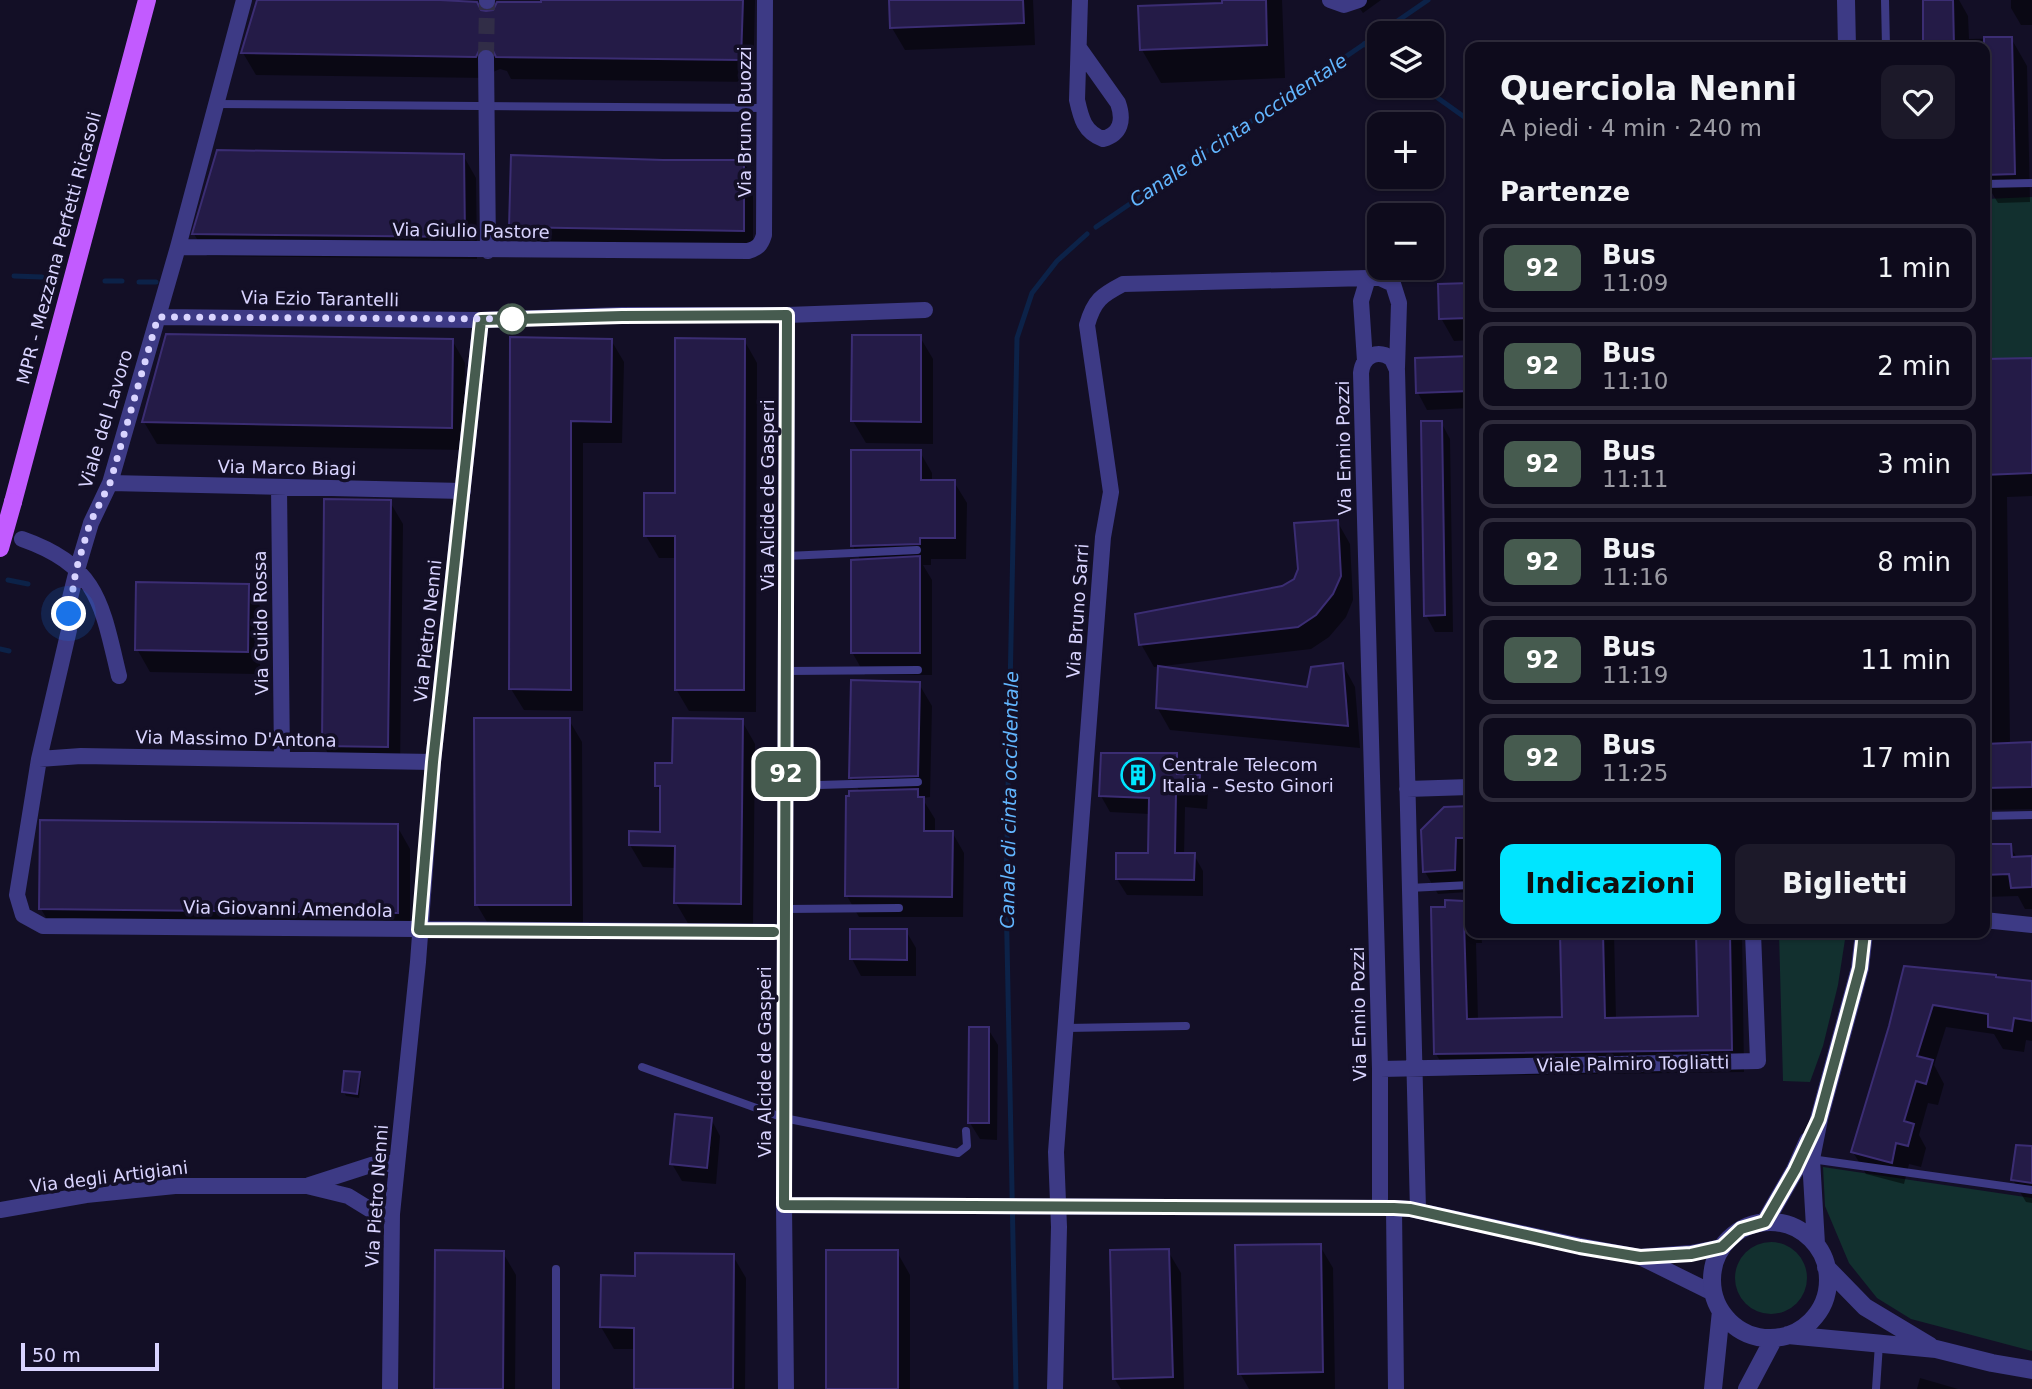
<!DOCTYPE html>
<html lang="it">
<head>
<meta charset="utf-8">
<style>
  :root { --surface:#0e0b1c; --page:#1c1929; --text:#f1f3f6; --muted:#9b9ba3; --line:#2e2b3b; --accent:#00e5ff }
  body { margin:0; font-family:"DejaVu Sans",sans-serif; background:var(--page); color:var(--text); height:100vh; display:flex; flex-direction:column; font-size:26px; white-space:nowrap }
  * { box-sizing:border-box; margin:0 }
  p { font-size:23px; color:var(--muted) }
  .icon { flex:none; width:38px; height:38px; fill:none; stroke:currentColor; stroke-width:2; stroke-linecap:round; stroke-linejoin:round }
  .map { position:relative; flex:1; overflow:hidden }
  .drawer { position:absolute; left:1465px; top:42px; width:525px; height:896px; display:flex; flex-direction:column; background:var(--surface); border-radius:14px; box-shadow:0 2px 5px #0004,0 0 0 2px var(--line) }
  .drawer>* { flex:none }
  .badge { padding:0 14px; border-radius:10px; font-size:24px; line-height:46px }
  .tools { position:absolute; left:1367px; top:21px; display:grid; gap:14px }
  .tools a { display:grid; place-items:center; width:77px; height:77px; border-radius:14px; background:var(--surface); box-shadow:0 2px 5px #0004,0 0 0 2px var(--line); font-size:35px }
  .scale { position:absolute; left:21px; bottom:18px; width:138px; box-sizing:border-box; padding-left:7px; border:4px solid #d9d4ff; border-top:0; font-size:19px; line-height:24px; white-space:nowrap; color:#d9d4ff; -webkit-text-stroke:5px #130f26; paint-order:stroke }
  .you { position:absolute; width:35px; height:35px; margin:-18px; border:5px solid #fff; border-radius:50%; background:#1a73e8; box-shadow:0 0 0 10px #1a73e833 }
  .map>.badge { position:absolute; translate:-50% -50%; box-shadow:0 0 0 4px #fff }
  h2 { padding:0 35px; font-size:26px; line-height:63px }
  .round { display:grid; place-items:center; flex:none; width:74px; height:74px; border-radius:14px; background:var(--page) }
  .headline { display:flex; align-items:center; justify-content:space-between; height:119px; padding:0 35px }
  h1 { font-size:33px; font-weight:700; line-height:52px }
  .primary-button { display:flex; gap:14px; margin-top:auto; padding:14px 35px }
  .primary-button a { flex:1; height:80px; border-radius:14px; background:var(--accent); color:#111; font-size:28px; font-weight:700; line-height:80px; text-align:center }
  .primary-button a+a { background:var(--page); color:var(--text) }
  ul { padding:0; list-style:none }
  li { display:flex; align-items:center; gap:21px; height:88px; margin:0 14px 10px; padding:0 21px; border:4px solid var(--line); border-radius:14px }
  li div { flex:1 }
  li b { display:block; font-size:26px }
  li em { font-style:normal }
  li .badge { min-width:77px; font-weight:700; text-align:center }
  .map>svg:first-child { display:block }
</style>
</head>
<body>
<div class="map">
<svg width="2032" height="1389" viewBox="0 0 2032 1389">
  <rect width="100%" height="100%" fill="#130f26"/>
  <path fill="#12302f" d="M 2032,197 L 2032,358 L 1985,359 L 1985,199 Z
    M 1779,933 L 1846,933 L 1838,985 L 1823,1046 L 1810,1082 L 1783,1081 Z
    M 1823,1167 L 2032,1198 L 2032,1351 L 1911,1319 L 1877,1298 L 1849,1263 L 1825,1206 Z
    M1735 1278a36 36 0 1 1 72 0a36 36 0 1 1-72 0Z"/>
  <path fill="#0007" d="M 259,0 L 451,0 L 451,4 L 486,13 L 543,4 L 543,0 L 755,0 L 753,82 L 511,79 L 507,71 L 500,69 L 493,72 L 489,78 L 256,75 L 243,53 Z
    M 891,0 L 1033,0 L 1035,45 L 905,50 L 892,28 Z
    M 1224,0 L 1282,0 L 1285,78 L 1161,83 L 1142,50 L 1224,4 Z
    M 1354,0 L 1381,0 L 1363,13 Z
    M 1924,0 L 1959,0 L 1968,16 L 1969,39 L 2011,38 L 2027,66 L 2030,202 L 1998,203 L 1989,188 L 1984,188 L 1984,47 L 1925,47 Z
    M 2011,0 L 2032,0 L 2032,25 L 2021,25 L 2011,8 Z
    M 463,155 L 476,178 L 477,259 L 207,256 L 194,234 Z
    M 743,161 L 753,178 L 753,247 L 520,243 L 511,227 L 663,162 Z
    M 1470,285 L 1470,340 L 1454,341 L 1441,318 Z
    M 167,336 L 452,340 L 465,363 L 464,450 L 157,444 L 144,422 Z
    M 920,337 L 933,359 L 933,444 L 866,443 L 853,421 Z
    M 512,339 L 611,340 L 624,362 L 622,443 L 583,443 L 583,711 L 524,710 L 511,689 Z
    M 744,340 L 757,363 L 756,712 L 689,711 L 676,689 L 677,558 L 659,558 L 646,536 L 676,495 Z
    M 1470,357 L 1470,408 L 1427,410 L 1418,393 Z
    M 2032,359 L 2032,496 L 2007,497 L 2010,745 L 2032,744 L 2032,809 L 1984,810 L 1984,361 Z
    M 1441,422 L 1450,439 L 1453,632 L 1435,632 L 1426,615 Z
    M 852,452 L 920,452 L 932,473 L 932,482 L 954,482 L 967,503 L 966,559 L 931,559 L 931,565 L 923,565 L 932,580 L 932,675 L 865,675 L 852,652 L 861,561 L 853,546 Z
    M 390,502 L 403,524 L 400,769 L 336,768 L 324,746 Z
    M 1337,521 L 1350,544 L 1353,600 L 1346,617 L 1329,637 L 1311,649 L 1154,667 L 1141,644 L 1283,588 L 1295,580 Z
    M 248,586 L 261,608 L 260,674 L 150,672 L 137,649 Z
    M 1343,665 L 1355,687 L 1360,748 L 1170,730 L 1157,707 L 1309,689 Z
    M 919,684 L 932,706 L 930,797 L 922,798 L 935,819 L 935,832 L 952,832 L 964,853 L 963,917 L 859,917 L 847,896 L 860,792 L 851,777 Z
    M 569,720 L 582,742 L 583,927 L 490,927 L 477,905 Z
    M 742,721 L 755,744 L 753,926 L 689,925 L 676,903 L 676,868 L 643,867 L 630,845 L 662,834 L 662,795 L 656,785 L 674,765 Z
    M 1470,736 L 1470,781 L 1463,769 L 1463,737 Z
    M 1176,755 L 1186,771 L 1186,776 L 1199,777 L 1208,793 L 1207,809 L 1185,807 L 1184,855 L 1194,855 L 1203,871 L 1203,896 L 1127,895 L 1117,879 L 1149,855 L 1150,814 L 1110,812 L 1101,796 Z
    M 1470,808 L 1467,892 L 1438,894 L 1425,872 Z
    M 397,826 L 410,849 L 410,935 L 54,931 L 41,909 Z
    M 1984,846 L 2010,846 L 2017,858 L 2032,858 L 2032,909 L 2025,909 L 2018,896 L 1984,897 Z
    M 1467,907 L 1470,911 L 1470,933 L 1481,933 L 1482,943 L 1476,943 L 1478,1021 L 1564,1019 L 1562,933 L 1614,933 L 1616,1020 L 1700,1018 L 1698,933 L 1742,933 L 1744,1072 L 1449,1076 L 1436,1054 L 1433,909 Z
    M 906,931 L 916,948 L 916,976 L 861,976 L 852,959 Z
    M 1905,968 L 2032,983 L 2032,1041 L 2026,1040 L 2024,1052 L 2003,1049 L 1994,1034 L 1946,1027 L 1934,1065 L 1944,1084 L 1938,1105 L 1928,1103 L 1919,1135 L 1926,1148 L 1921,1167 L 1909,1164 L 1904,1184 L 1866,1174 L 1853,1152 L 1891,1026 Z
    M 988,1029 L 998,1045 L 997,1140 L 980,1139 L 970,1123 Z
    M 358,1074 L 361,1079 L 359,1098 L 346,1096 L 344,1092 Z
    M 711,1119 L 720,1136 L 716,1184 L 682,1181 L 672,1164 Z
    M 2032,1148 L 2032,1203 L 2026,1202 L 2013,1180 Z
    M 1320,1246 L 1333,1268 L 1335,1389 L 1249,1389 L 1240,1373 Z
    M 1168,1251 L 1181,1273 L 1184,1389 L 1121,1389 L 1114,1378 Z
    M 897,1252 L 910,1275 L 910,1389 L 828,1389 Z
    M 503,1253 L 516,1275 L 515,1389 L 436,1389 Z
    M 733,1256 L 746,1278 L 745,1389 L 636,1389 L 636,1349 L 614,1349 L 601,1327 L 637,1278 Z
    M 1920,1378 L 1958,1389 L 1917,1389 Z"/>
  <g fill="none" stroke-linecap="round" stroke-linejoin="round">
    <path stroke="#0c2248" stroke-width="5" d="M 1380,33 L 1428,0
      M 1364,44 L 1377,53
      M 1421,86 L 1470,121
      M 1096,227 L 1379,34
      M 14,276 L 42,277
      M 105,281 L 122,281
      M 139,282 L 156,282
      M 8,580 L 28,584
      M 0,649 L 9,651
      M 1016,1389 L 1006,892 L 1017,338 L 1032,293 L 1057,261 L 1087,234"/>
  </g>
  <path fill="#241b47" stroke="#3b2d73" stroke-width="2" d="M 257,0 L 440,0 L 477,2 L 481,10 L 486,11 L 493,10 L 497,2 L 541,2 L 541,0 L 743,0 L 741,60 L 496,57 L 492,49 L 487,48 L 480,49 L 476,57 L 241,53 Z
    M 889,0 L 1023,0 L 1024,23 L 890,28 Z
    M 1222,0 L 1266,0 L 1267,45 L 1140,50 L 1138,6 L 1222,3 Z
    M 1923,0 L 1953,0 L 1954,47 L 1923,47 Z
    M 1984,37 L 2012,37 L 2015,174 L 1984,175 Z
    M 217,150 L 464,154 L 465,237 L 192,234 Z
    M 511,155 L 663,160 L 744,160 L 744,231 L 509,227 Z
    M 1470,283 L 1470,318 L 1439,319 L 1438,284 Z
    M 166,334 L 453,339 L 452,428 L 142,422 Z
    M 852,335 L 921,335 L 921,422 L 851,421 Z
    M 510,337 L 612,339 L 611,422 L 571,421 L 571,690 L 509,689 Z
    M 675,338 L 745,339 L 744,690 L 675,690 L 675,536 L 644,536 L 644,493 L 675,493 Z
    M 1470,356 L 1470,391 L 1416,393 L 1415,358 Z
    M 2032,358 L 2032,473 L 1984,475 L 1984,359 Z
    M 1421,421 L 1442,421 L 1445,615 L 1424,616 Z
    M 851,450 L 921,450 L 921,480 L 955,480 L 955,538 L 920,538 L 920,544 L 851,546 Z
    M 324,499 L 391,500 L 388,747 L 322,746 Z
    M 1338,520 L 1341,576 L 1333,594 L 1316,615 L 1298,627 L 1139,645 L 1135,614 L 1282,586 L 1294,579 L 1298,569 L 1294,523 Z
    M 920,556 L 920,653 L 851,653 L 851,560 Z
    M 136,582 L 249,584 L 248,652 L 135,650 Z
    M 1343,663 L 1348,726 L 1156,708 L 1158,666 L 1307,687 L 1311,667 Z
    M 851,680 L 920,682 L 918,776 L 849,778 Z
    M 474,718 L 570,718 L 571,905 L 475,905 Z
    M 673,718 L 743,719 L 741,904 L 674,903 L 675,846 L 629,845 L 629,831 L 660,832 L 660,786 L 655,786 L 655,763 L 672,763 Z
    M 2032,742 L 2032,787 L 1984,788 L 1984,744 Z
    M 1101,753 L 1177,753 L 1177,774 L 1200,775 L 1199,793 L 1176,792 L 1175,853 L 1195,853 L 1194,880 L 1116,879 L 1116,853 L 1148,853 L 1149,798 L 1099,796 Z
    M 918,789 L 918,797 L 924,797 L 924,831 L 953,831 L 952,897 L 845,896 L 846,796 L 849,796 L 849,791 Z
    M 1470,806 L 1470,838 L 1456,838 L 1455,870 L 1423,872 L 1421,830 L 1444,807 Z
    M 40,820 L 398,824 L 398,913 L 39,909 Z
    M 1984,844 L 2011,844 L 2012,857 L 2032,856 L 2032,887 L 2011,888 L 2009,874 L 1984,875 Z
    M 1445,900 L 1464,901 L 1469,905 L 1470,921 L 1464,921 L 1467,1019 L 1562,1017 L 1560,933 L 1603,933 L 1605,1018 L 1698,1016 L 1696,933 L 1730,933 L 1732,1050 L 1434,1054 L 1431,907 L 1445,907 Z
    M 850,929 L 907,929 L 907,960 L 850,959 Z
    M 1904,966 L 1996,975 L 1996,977 L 2032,981 L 2032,1021 L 2014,1018 L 2012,1031 L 1988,1027 L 1988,1014 L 1933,1005 L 1917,1056 L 1933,1060 L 1926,1084 L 1916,1081 L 1904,1121 L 1914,1124 L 1908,1146 L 1896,1143 L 1892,1163 L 1851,1152 L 1889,1026 Z
    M 969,1027 L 989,1027 L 989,1123 L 968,1123 Z
    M 344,1071 L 360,1072 L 357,1094 L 342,1092 Z
    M 675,1114 L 712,1118 L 707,1168 L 670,1164 Z
    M 2016,1145 L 2032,1146 L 2032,1183 L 2011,1180 Z
    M 1321,1244 L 1323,1372 L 1238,1374 L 1235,1245 Z
    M 1169,1249 L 1173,1377 L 1113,1379 L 1110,1250 Z
    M 435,1250 L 504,1251 L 503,1389 L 434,1389 Z
    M 826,1250 L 898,1250 L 898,1389 L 826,1389 Z
    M 635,1253 L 734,1254 L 733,1389 L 634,1389 L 634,1328 L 600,1327 L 601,1275 L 635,1276 Z"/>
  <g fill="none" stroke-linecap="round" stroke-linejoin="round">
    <path stroke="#312d47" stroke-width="16" stroke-dasharray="16 8" stroke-linecap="butt" d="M 486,58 L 487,1"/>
    <path stroke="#3d3a85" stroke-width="8" d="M 1885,0 L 1886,47
      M 215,104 L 764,108
      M 1984,184 L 2032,183
      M 787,556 L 917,550
      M 786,671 L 918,670
      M 786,786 L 918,782
      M 1984,816 L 2032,815
      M 1409,888 L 1470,885
      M 785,909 L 899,908
      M 1066,1028 L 1186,1026
      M 642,1067 L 784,1118 L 958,1153 L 967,1146 L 966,1131
      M 1811,1159 L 2032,1190
      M 556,1269 L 556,1389
      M 1876,1389 L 1879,1344"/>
    <path stroke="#3d3a85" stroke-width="16" d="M 244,0 L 178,247 L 110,483 L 91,523 L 77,570 L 70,598 L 69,630 L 39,759 L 17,895 L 23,915 L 43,926 L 785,932
      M 1330,0 L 1344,5 L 1359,0
      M 487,1 L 487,0
      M 1079,48 L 1118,103 C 1124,120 1121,134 1103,139 C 1084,132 1081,118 1077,100 L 1080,0
      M 486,58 L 488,251
      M 178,247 L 748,251 C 758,248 761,245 764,235 L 765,0
      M 158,317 L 481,320 L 622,315 L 787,315 L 925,310
      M 1365,361 L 1361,301 L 1368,278 L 1380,278 L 1393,284 L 1399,303 L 1397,368
      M 110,483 L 463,491
      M 279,487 L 282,759
      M 22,539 C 99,566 102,606 119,676
      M 39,759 L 81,756 L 433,762
      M 1407,789 L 1470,787
      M 1984,920 L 2032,925
      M 1380,1069 L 1758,1061 L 1753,933
      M 309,1185 L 371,1165 L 397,1162
      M 784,1205 L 1394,1208 L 1410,1209 L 1581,1246 L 1640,1257 L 1691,1253 L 1722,1247
      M 1380,1208 L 1380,1069 L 1361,373 C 1363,355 1378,349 1392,359 L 1397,370 L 1418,1210
      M 1394,1208 L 1396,1389
      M 0,1210 L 86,1195 L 175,1186 L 307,1186 L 348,1196 L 374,1212 L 392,1214
      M 1642,1258 L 1713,1293
      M 390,1389 L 392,1214 L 418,962 L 433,762 L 481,320
      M 786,1389 L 784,1205 L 787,315
      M 1055,1389 L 1059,1227 L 1056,1152 L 1103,537 L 1111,492 L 1087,325 C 1094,300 1102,295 1123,284 L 1368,278"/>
    <path stroke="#3d3a85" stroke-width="18" d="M 1846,0 L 1847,47
      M 1765,1222 L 1795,1170 L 1808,1141
      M1712 1280a58 58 0 1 1 116 0a58 58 0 1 1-116 0Z
      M 1816,1244 L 1811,1159 L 1819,1119 L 1860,968 L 1864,933
      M 1826,1267 L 1865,1307 L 1930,1346
      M 1788,1335 L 1936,1349 L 1992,1363 L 2032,1370
      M 1713,1389 L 1721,1311
      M 1747,1389 L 1774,1338"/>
    <path stroke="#c25bff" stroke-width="18" d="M 13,502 L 147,0"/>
    <path stroke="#c25bff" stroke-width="18" d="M 0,548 L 13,502"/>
  </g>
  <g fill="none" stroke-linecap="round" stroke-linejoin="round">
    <defs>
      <path id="line" d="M 774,932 L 419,930 L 433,762 L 481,320 L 622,316 L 787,315 L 784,1205 L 1394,1208 L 1410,1209 L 1580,1247 L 1640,1257 L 1691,1254 L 1722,1247 L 1741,1229 L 1765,1222 L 1795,1170 L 1819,1119 L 1860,968 L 1864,933"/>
    </defs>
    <use href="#line" stroke="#fff" stroke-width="16"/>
    <use href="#line" stroke="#465b4f" stroke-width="10"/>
    <path stroke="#d9d4ff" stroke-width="7" stroke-dasharray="0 12.6" d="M 69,614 L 76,570 L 90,523 L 110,483 L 158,317 L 512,319"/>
  </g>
  <defs>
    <symbol id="building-ring" viewBox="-11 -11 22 22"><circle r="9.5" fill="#130f26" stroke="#00e5ff" stroke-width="1.5"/><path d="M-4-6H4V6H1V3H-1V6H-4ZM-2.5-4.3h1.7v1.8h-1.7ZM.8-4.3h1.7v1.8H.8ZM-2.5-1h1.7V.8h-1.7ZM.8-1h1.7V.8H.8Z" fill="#00e5ff"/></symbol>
  </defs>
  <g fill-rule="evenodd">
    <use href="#building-ring" x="1119" y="756" width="38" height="38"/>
  </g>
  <circle fill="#fff" stroke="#465b4f" stroke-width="3.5" cx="512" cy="319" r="14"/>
  <g text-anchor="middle" stroke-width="7" stroke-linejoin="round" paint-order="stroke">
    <g font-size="18" fill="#d9d4ff" stroke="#130f26">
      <text transform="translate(745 122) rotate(-90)" y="6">Via Bruno Buozzi</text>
      <text transform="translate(471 231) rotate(1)" y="6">Via Giulio Pastore</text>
      <text transform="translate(59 248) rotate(-75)" y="6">MPR - Mezzana Perfetti Ricasoli</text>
      <text transform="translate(320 299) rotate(1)" y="6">Via Ezio Tarantelli</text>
      <text transform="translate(106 419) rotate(-73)" y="6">Viale del Lavoro</text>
      <text transform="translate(1344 448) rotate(-91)" y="6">Via Ennio Pozzi</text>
      <text transform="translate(287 468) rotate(1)" y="6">Via Marco Biagi</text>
      <text transform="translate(768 495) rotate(-90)" y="6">Via Alcide de Gasperi</text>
      <text transform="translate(1078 611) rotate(-86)" y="6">Via Bruno Sarri</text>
      <text transform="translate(261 623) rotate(-91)" y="6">Via Guido Rossa</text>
      <text transform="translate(428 631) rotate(-84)" y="6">Via Pietro Nenni</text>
      <text transform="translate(236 739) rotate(1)" y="6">Via Massimo D'Antona</text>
      <text transform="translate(288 909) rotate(1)" y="6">Via Giovanni Amendola</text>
      <text transform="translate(1359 1014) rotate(-91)" y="6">Via Ennio Pozzi</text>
      <text transform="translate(765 1062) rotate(-90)" y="6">Via Alcide de Gasperi</text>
      <text transform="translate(1633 1064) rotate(-1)" y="6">Viale Palmiro Togliatti</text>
      <text transform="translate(109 1177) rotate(-7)" y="6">Via degli Artigiani</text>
      <text transform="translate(377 1196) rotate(-86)" y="6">Via Pietro Nenni</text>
    </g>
    <g font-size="18" fill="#d9d4ff" stroke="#130f26" text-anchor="start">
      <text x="1162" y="771">Centrale Telecom<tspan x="1162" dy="21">Italia - Sesto Ginori</tspan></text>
    </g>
    <g font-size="19" font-style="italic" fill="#62b6ff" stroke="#130f26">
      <text transform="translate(1238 130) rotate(-34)" y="7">Canale di cinta occidentale</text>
      <text transform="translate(1009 800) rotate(-89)" y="7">Canale di cinta occidentale</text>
    </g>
  </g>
</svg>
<div class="tools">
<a><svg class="icon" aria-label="layers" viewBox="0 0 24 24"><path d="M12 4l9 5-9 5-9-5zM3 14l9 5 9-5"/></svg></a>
<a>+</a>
<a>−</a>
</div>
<div class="scale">50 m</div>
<div class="you" style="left:69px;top:614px"></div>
<b class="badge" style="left:786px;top:774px;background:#465b4f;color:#fff">92</b>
<section class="drawer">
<div class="headline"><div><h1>Querciola Nenni</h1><p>A piedi · 4 min · 240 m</p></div><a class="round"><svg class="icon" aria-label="heart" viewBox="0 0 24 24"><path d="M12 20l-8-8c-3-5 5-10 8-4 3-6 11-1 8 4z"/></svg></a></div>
<h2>Partenze</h2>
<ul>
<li><span class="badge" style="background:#465b4f;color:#fff">92</span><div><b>Bus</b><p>11:09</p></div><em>1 min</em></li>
<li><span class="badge" style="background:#465b4f;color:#fff">92</span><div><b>Bus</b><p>11:10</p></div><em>2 min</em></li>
<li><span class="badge" style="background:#465b4f;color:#fff">92</span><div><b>Bus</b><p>11:11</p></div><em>3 min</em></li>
<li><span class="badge" style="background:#465b4f;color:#fff">92</span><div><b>Bus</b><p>11:16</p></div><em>8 min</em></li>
<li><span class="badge" style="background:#465b4f;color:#fff">92</span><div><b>Bus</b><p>11:19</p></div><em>11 min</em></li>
<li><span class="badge" style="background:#465b4f;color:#fff">92</span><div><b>Bus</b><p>11:25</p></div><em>17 min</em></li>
</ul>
<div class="primary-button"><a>Indicazioni</a><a>Biglietti</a></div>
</section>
</div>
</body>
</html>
